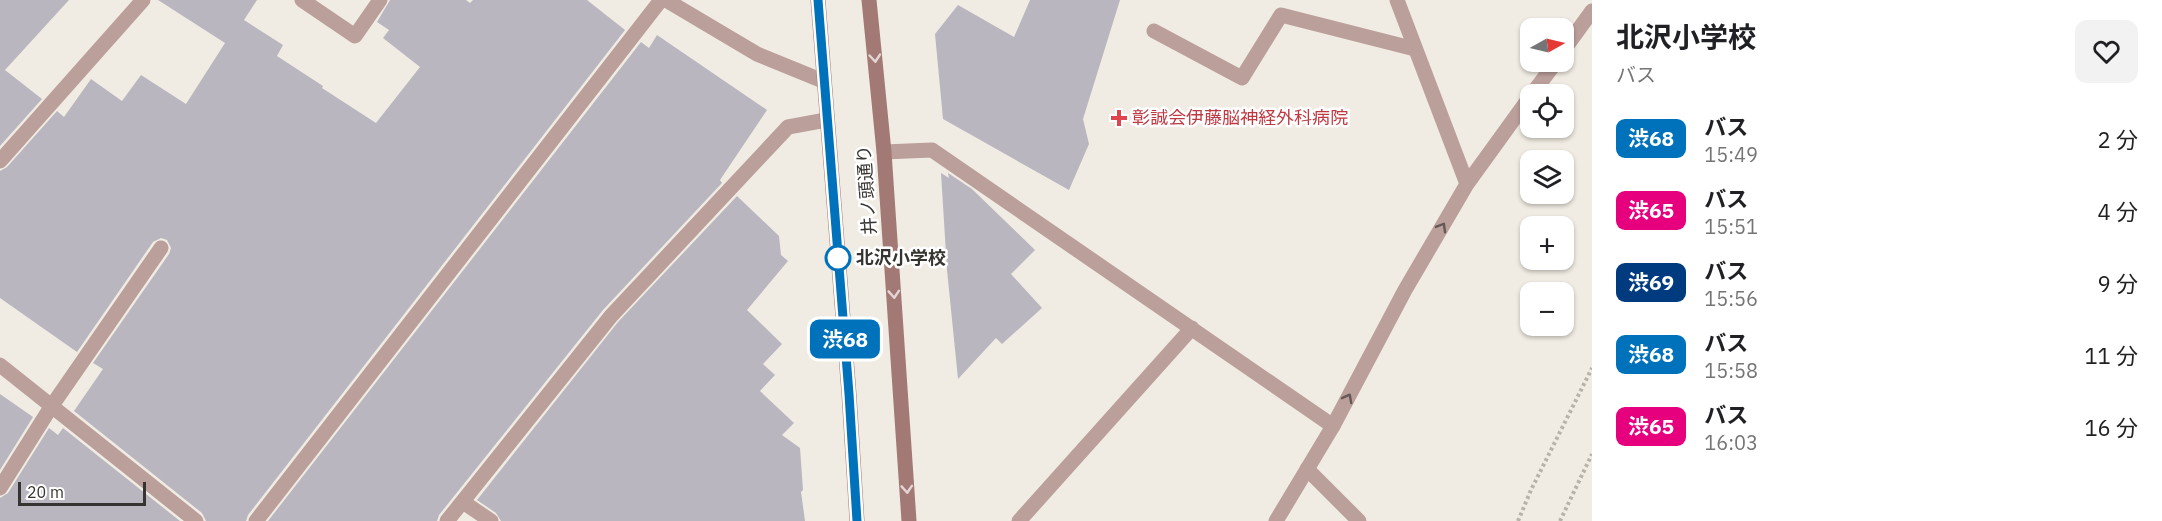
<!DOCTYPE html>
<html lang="ja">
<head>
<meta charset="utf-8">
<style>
  :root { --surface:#fff; --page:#f2f2f2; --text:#202124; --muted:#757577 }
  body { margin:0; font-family:"IBM Plex Sans","Noto Sans JP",sans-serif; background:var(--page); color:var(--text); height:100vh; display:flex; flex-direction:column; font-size:22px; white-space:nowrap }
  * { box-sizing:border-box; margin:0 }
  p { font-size:20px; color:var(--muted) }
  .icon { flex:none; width:33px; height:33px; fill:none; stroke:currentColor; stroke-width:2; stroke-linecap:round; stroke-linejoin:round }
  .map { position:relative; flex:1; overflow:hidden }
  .details { display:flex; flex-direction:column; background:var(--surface); width:570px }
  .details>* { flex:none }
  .badge { padding:0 12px; border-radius:9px; font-size:21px; line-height:39px }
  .needle { width:39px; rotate:82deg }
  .controls { position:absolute; left:1520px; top:18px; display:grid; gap:12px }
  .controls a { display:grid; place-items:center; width:54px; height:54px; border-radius:12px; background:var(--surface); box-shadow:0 2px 4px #0004; font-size:30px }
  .scale { position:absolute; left:18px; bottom:15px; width:128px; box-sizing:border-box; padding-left:6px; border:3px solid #363430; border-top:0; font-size:16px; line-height:21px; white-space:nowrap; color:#363430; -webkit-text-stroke:4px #fff; paint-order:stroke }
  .map>.badge { position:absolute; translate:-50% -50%; box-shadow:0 0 0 3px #fff }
  .round { display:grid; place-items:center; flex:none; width:63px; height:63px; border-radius:12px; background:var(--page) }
  .summary { display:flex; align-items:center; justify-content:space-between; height:102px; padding:0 24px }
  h1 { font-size:28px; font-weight:700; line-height:45px }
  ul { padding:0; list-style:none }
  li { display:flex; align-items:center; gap:18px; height:72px; padding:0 24px }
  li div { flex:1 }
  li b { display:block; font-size:22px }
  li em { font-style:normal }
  li .badge { min-width:66px; font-weight:700; text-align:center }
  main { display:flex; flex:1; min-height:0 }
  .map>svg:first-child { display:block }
</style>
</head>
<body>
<main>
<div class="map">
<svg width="1592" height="521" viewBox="0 0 1592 521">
  <rect width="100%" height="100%" fill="#f1ece3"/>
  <path fill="#b9b6bf" d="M 0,0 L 69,0 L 5,70 L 42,99 L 0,146 Z
    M 158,0 L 257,0 L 244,20 L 283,45 L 277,56 L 323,86 L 322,88 L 376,123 L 420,67 L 383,38 L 389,30 L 377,22 L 390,0 L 466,0 L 470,3 L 473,0 L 587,0 L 625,30 L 248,515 L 246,521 L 206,521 L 202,513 L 74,411 L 103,369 L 93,363 L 169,254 L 171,248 L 167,240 L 161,238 L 153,242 L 77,352 L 0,298 L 0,171 L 7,167 L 57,111 L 64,117 L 91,79 L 122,101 L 141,75 L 186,104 L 225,43 Z
    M 1030,0 L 1120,0 L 1083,119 L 1089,144 L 1069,190 L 943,119 L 935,34 L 958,5 L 1014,37 Z
    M 657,35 L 767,110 L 720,180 L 722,183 L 603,310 L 439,515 L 437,521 L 268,521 L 641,42 L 649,48 Z
    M 941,173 L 949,178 L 948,173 L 972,189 L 1035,250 L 1011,274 L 1042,308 L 1002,344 L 996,338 L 958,379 L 947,270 Z
    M 737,196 L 779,236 L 781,255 L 788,261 L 747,310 L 782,344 L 763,364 L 775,375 L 760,391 L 794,423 L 782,435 L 800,448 L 803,490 L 801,492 L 805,521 L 501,521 L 496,513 L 477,500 L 618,322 Z
    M 0,394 L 33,417 L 0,470 Z
    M 49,428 L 58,435 L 63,428 L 180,521 L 0,521 L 0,498 L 8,493 Z"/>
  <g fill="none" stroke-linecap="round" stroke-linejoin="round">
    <path stroke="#b7b3ab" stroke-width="4" stroke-dasharray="3 3" stroke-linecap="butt" d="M 1518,521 L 1531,490 L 1592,368
      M 1560,521 L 1592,454"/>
    <path stroke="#bb9f9b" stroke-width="15" d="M 666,0 L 757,54 L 823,81
      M 1154,31 L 1242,78 L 1281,15 L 1415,49
      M 884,152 L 932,150 L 1333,426
      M 0,161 L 143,0
      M 0,365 L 196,521
      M 1307,469 L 1359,521
      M 0,488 L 51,407 L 161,248
      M 463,502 L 491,521
      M 256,521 L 661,0
      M 447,521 L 611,316 L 788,127 L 826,120
      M 1019,521 L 1192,328"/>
    <path stroke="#bb9f9b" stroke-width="15" d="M 302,0 L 355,36 L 380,0
      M 1397,0 L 1467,184
      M 1563,51 L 1592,11
      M 1532,94 L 1556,62
      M 1276,521 L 1333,426 L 1405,290 L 1467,184 L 1530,97"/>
    <path stroke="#a27974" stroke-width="15" d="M 818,0 L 849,394 L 857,521
      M 869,0 L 884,152 L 909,521"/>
  </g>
  <defs><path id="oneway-chevron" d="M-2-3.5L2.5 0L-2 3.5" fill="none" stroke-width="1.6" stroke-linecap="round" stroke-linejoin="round" transform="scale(1.5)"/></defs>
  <g stroke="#e3d7d5">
    <use href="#oneway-chevron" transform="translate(875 58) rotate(85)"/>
    <use href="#oneway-chevron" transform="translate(894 294) rotate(86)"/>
    <use href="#oneway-chevron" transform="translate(907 489) rotate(86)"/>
  </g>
  <g stroke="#655955">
    <use href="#oneway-chevron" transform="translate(1442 227) rotate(-60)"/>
    <use href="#oneway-chevron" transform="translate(1348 398) rotate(-62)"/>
  </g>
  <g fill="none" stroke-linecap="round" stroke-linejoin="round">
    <defs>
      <path id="line" d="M 818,0 L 849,394 L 857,521"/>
    </defs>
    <use href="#line" stroke="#fff" stroke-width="14"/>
    <use href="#line" stroke="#0072bc" stroke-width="9"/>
  </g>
  <path fill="#e0444e" stroke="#fff" stroke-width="2" d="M1116 109h6v6h6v6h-6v6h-6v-6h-6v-6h6z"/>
  <circle fill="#fff" stroke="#0072bc" stroke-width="3" cx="838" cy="258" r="12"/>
  <g text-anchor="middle" stroke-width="5" stroke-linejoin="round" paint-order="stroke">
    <g font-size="18" fill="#be3a42" stroke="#fff" text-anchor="start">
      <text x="1132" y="124">彰誠会伊藤脳神経外科病院</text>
    </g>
    <g font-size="18" fill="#363430" stroke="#fff">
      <text transform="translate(867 190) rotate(-94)" y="6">井ノ頭通り</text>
    </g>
    <g font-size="18" font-weight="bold" fill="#363430" stroke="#fff" text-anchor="start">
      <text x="856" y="264">北沢小学校</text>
    </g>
  </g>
</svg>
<div class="controls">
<a><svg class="needle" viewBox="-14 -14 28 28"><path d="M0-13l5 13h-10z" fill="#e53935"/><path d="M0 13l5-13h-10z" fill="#757577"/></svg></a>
<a><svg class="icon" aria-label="locate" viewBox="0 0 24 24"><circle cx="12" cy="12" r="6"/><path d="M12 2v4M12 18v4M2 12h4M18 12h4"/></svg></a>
<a><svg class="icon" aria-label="layers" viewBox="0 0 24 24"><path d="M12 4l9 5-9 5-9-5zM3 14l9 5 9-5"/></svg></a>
<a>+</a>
<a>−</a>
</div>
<div class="scale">20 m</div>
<b class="badge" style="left:845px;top:339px;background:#0072bc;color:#fff">渋68</b>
</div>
<section class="details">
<div class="summary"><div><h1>北沢小学校</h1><p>バス</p></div><a class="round"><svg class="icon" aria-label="heart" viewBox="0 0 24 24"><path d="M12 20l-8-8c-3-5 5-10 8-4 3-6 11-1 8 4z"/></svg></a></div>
<ul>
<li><span class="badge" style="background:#0072bc;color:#fff">渋68</span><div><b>バス</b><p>15:49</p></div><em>2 分</em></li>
<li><span class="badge" style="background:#e6007e;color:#fff">渋65</span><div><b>バス</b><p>15:51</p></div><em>4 分</em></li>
<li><span class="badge" style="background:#003b80;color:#fff">渋69</span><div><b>バス</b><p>15:56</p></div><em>9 分</em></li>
<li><span class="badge" style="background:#0072bc;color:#fff">渋68</span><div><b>バス</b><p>15:58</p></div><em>11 分</em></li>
<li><span class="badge" style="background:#e6007e;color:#fff">渋65</span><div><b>バス</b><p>16:03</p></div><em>16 分</em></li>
</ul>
</section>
</main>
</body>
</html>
